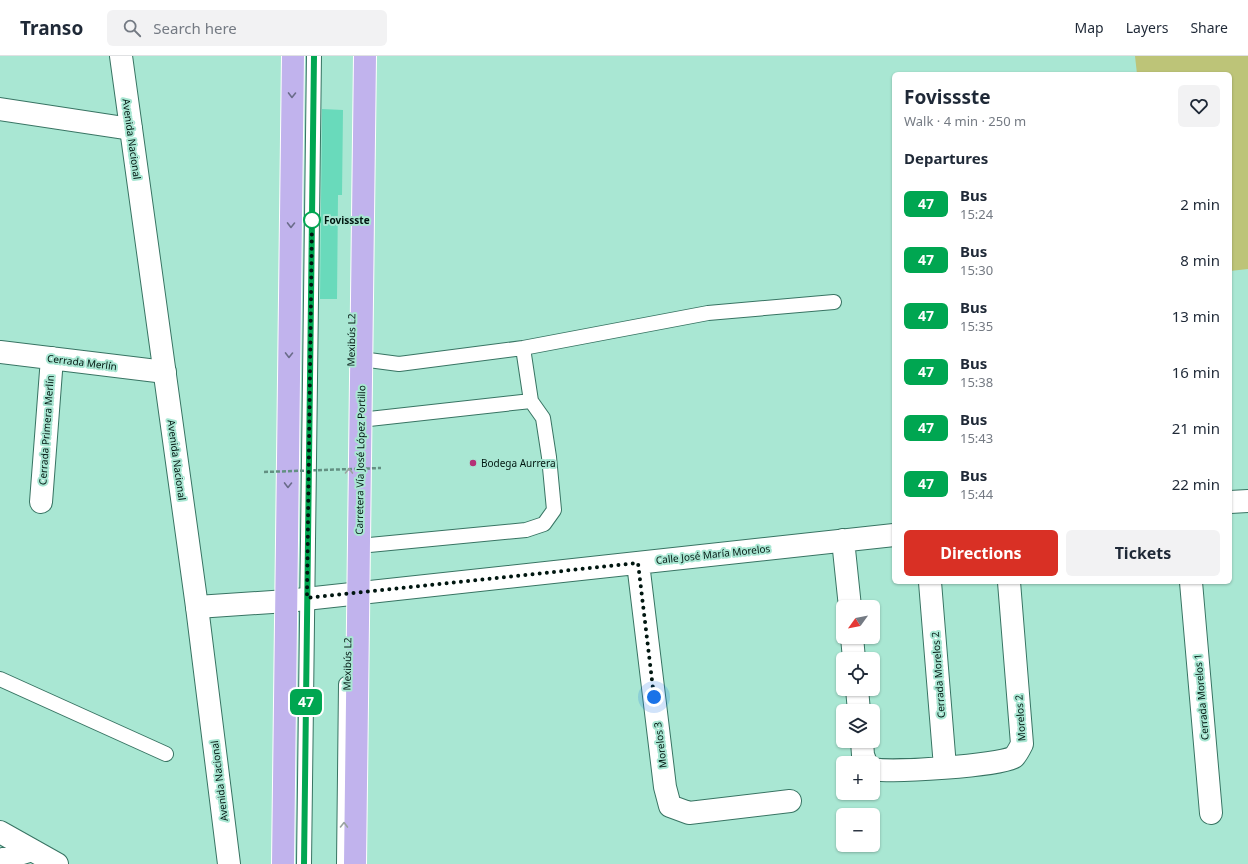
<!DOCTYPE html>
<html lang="en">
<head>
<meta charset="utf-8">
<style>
  :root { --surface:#fff; --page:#f2f2f3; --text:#1f2937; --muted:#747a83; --line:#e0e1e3; --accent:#d93025 }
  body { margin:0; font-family:"Noto Sans",sans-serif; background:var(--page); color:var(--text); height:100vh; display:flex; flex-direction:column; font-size:15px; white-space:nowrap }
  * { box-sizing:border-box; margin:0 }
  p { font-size:13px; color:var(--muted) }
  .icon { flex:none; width:22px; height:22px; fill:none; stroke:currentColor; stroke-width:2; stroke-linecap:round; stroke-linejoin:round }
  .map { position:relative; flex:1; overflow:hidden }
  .sheet { position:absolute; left:892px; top:16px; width:340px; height:512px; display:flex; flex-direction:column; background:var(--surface); border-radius:6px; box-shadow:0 1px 3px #0004 }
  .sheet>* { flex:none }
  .badge { padding:0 8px; border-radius:6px; font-size:14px; line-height:26px }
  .needle { width:26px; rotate:237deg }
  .controls { position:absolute; left:836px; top:544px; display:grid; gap:8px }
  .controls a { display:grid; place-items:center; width:44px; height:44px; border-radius:6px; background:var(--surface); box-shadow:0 1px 3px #0004; font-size:20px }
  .you { position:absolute; width:20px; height:20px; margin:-10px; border:3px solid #fff; border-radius:50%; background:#1a73e8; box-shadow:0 0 0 6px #1a73e833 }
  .map>.badge { position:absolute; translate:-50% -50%; box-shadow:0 0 0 2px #fff }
  h2 { padding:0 12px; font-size:15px; line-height:36px }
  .round { display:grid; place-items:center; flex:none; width:42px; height:42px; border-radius:6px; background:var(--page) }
  .summary { display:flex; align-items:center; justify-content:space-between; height:68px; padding:0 12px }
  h1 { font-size:19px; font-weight:700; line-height:30px }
  .cta { display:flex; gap:8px; margin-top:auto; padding:8px 12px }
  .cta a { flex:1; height:46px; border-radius:6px; background:var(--accent); color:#fff; font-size:16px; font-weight:700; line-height:46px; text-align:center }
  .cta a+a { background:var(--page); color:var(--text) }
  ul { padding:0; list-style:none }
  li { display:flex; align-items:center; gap:12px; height:56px; padding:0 12px }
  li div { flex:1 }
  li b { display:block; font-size:15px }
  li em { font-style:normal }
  li .badge { min-width:44px; font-weight:700; text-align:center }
  header { display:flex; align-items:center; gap:24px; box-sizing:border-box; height:56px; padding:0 20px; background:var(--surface); border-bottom:1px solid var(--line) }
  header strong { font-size:19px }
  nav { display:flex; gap:22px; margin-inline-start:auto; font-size:14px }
  .search { width:280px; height:36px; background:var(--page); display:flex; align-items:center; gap:10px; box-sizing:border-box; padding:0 14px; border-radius:6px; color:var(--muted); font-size:15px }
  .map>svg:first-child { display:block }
</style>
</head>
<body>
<header>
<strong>Transo</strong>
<div class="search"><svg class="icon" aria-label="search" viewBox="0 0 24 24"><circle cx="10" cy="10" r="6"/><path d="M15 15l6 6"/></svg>Search here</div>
<nav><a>Map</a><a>Layers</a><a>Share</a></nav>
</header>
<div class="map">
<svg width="1248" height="808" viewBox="0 0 1248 808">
  <rect width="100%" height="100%" fill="#a9e7d3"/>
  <path fill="#bdc478" d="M 1135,0 L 1248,0 L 1248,213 L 1230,215 L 1230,18 L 1137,18 Z"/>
  <path fill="#69dabb" d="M 322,53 L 343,54 L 342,139 L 338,139 L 337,243 L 320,243 Z"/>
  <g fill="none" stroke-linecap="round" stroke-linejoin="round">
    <defs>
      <path id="service" d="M 523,292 L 531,345
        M 361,303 L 399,308 L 523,292 L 708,257 L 834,246
        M 359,490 L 526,474 L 544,468 L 554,454 L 549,401 L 543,362 L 531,345 L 360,364
        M 0,623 L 166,698
        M 304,808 L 314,0
        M 344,808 L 346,628"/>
      <path id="minor" d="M 0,53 L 131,73
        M 0,296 L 165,316
        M 41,446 L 52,302
        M 1230,446 L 1248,445
        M 843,484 L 850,551
        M 638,507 L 665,731 L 670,750 L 689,757 L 790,745
        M 930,526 L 945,711
        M 1191,526 L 1211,757
        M 197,551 L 287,545 L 894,479
        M 852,581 L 854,603
        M 857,633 L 859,655
        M 862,685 L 863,699 L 866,707
        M 873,713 C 892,717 998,710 1014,701 C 1017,698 1020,692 1022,688 L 1009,526
        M 0,776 L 57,808
        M 0,804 L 32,794"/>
      <path id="secondary" d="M 121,0 L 197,551 L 229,808"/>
      <path id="primary" d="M 283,808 L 293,0
        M 355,808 L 365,0"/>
    </defs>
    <use href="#service" stroke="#387463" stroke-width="16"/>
    <use href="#minor" stroke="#387463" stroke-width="24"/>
    <use href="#secondary" stroke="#387463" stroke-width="24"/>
    <use href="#primary" stroke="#fff" stroke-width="24"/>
    <use href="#service" stroke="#fff" stroke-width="14"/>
    <use href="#minor" stroke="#fff" stroke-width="22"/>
    <use href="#secondary" stroke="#fff" stroke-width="22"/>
    <use href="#primary" stroke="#c1b3ed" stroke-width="22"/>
    <path stroke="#639082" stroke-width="2.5" stroke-dasharray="4 2" stroke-linecap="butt" d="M 264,416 L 381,412"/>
  </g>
  <defs><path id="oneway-chevron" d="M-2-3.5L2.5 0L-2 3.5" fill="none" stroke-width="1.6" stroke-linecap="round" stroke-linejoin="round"/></defs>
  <g stroke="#6a6c8a">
    <use href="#oneway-chevron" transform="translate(292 39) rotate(91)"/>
    <use href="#oneway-chevron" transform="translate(291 169) rotate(91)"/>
    <use href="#oneway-chevron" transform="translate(289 299) rotate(91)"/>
    <use href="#oneway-chevron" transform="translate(288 429) rotate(91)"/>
  </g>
  <g stroke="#99a29f">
    <use href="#oneway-chevron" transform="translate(349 415) rotate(-89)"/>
    <use href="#oneway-chevron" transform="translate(344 769) rotate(-89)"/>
  </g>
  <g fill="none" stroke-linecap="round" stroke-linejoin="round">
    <defs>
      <path id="line" d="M 304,808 L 314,0"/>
    </defs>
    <use href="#line" stroke="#fff" stroke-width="9"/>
    <use href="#line" stroke="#00a651" stroke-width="6"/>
    <path stroke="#001610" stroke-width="4" stroke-dasharray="0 7.2" d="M 312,164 L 307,542 L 638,507 L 654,641"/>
  </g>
  <circle fill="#fff" stroke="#00a651" stroke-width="2" cx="312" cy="164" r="8"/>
  <circle fill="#b53176" stroke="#a9e7d3" stroke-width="1.5" cx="473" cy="407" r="4"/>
  <g text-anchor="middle" stroke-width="4" stroke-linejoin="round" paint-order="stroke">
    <g font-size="10" fill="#001610" stroke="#a9e7d3">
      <text transform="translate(132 83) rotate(82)" y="4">Avenida Nacional</text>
      <text transform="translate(351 284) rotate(-89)" y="4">Mexibús L2</text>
      <text transform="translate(82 306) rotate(7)" y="4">Cerrada Merlín</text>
      <text transform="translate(46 374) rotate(-86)" y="4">Cerrada Primera Merlín</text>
      <text transform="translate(177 404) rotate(82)" y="4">Avenida Nacional</text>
      <text transform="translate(360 404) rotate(-89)" y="4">Carretera Vía José López Portillo</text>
      <text transform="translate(713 498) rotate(-6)" y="4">Calle José María Morelos</text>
      <text transform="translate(347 608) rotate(-89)" y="4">Mexibús L2</text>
      <text transform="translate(938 619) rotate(-94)" y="4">Cerrada Morelos 2</text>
      <text transform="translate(1201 641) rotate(-95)" y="4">Cerrada Morelos 1</text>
      <text transform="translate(1020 662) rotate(-94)" y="4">Morelos 2</text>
      <text transform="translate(660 689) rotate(-97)" y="4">Morelos 3</text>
      <text transform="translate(219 725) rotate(-97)" y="4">Avenida Nacional</text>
    </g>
    <g font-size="10" font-weight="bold" fill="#001610" stroke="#a9e7d3" text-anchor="start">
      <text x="324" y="168">Fovissste</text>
    </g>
    <g font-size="10" fill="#001610" stroke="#a9e7d3" text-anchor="start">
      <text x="481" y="411">Bodega Aurrera</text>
    </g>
  </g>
</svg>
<div class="controls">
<a><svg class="needle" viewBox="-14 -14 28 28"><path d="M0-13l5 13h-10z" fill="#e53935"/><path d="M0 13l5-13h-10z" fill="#747a83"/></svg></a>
<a><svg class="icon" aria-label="locate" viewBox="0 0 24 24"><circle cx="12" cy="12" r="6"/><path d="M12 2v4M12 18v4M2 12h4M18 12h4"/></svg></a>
<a><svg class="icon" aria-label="layers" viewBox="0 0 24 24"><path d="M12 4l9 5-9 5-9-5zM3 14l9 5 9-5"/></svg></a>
<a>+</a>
<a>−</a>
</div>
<div class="you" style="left:654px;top:641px"></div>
<b class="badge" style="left:306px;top:646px;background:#00a651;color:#fff">47</b>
<section class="sheet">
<div class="summary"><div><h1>Fovissste</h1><p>Walk · 4 min · 250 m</p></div><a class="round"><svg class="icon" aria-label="heart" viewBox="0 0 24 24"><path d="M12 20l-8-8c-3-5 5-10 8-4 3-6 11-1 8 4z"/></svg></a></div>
<h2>Departures</h2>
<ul>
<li><span class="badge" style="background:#00a651;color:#fff">47</span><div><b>Bus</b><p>15:24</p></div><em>2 min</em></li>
<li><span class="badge" style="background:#00a651;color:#fff">47</span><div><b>Bus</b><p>15:30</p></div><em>8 min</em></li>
<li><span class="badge" style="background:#00a651;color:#fff">47</span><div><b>Bus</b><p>15:35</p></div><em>13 min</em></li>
<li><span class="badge" style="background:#00a651;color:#fff">47</span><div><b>Bus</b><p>15:38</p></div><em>16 min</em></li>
<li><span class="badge" style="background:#00a651;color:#fff">47</span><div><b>Bus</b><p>15:43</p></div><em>21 min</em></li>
<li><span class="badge" style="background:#00a651;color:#fff">47</span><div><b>Bus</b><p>15:44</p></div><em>22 min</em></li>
</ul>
<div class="cta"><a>Directions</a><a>Tickets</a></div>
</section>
</div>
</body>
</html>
